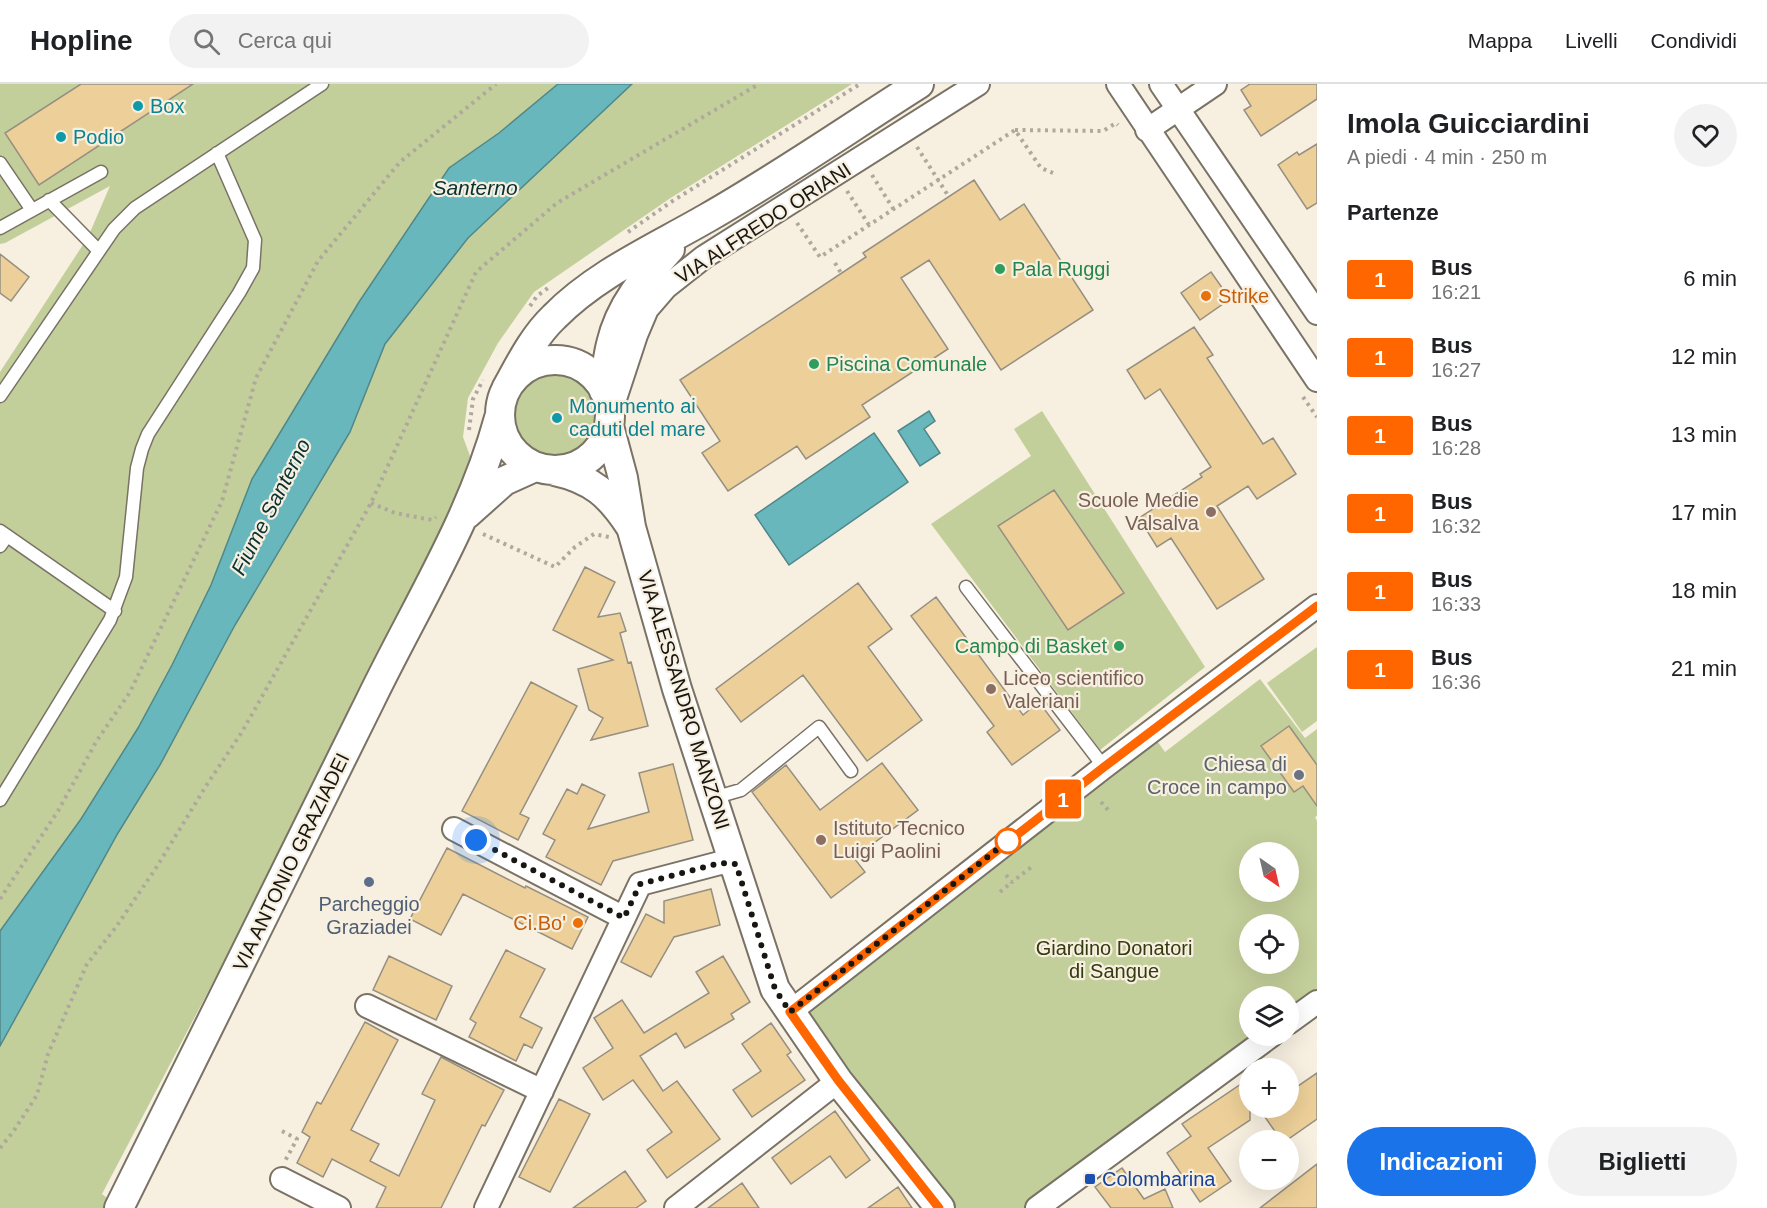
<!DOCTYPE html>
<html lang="it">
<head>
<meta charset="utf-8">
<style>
  :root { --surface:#fff; --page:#f2f2f2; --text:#202124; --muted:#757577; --line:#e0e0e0; --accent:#1a73e8 }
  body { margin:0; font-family:Arial,sans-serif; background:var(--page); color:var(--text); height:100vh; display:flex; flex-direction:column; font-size:22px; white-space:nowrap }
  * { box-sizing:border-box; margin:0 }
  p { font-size:20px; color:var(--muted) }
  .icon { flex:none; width:33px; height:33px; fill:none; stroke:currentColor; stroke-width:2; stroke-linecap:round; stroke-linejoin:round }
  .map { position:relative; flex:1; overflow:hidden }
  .panel { display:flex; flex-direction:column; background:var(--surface); width:450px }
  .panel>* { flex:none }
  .badge { padding:0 12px; border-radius:4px; font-size:21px; line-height:39px }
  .needle { width:39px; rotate:146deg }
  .buttons { position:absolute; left:1239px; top:758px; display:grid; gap:12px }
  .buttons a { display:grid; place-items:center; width:60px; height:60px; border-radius:50%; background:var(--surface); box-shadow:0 6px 24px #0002; font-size:30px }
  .you { position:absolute; width:30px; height:30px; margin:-15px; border:4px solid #fff; border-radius:50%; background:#1a73e8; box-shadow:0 0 0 9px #1a73e833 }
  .map>.badge { position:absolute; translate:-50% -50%; box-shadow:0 0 0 3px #fff }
  h2 { padding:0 30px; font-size:22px; line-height:54px }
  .round { display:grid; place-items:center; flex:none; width:63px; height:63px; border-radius:32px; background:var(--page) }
  .head { display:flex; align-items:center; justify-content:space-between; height:102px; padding:0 30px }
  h1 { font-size:28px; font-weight:700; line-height:45px }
  .button { display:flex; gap:12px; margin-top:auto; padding:12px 30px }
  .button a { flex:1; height:69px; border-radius:36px; background:var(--accent); color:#fff; font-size:24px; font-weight:700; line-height:69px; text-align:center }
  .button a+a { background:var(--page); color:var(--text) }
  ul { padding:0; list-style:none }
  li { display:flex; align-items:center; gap:18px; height:78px; padding:0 30px }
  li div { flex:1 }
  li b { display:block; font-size:22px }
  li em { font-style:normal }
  li .badge { min-width:66px; font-weight:700; text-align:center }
  header { display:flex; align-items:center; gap:36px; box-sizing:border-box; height:84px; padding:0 30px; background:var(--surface); border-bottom:2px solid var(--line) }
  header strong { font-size:28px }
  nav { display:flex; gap:33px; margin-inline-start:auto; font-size:21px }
  .search { width:420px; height:54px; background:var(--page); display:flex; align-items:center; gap:15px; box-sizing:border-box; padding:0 21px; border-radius:33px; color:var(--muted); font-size:22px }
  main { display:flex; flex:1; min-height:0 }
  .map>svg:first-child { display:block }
</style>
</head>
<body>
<header>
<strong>Hopline</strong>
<div class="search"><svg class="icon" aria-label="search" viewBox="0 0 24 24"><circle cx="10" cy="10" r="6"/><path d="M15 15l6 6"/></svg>Cerca qui</div>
<nav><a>Mappa</a><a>Livelli</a><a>Condividi</a></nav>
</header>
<main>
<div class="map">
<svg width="1317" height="1124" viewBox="0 0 1317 1124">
  <rect width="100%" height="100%" fill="#f7efe0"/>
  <path fill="#c3cf9a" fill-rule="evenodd" d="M 0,0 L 558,0 L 499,49 L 449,84 L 252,395 L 211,501 L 172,581 L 138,644 L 81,735 L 0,847 L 0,288 L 88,153 L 110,102 L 5,159 L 0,160 Z
    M 632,0 L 852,0 L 669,115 L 534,208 L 498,259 L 468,314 L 463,353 L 473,380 L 460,427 L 102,1110 L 116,1121 L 117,1124 L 0,1124 L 0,962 L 118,749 L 160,681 L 235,541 L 350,348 L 385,260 L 468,154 Z
    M510 331a44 44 0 1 1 88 0a44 44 0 1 1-88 0Z
    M 1042,327 L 1205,583 L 1100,666 L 931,440 L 1031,372 L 1014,345 Z
    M 1317,563 L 1317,637 L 1302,648 L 1267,599 Z
    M 1260,595 L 1305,654 L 1317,645 L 1317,681 L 1289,642 L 1261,662 L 1294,708 L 1303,702 L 1317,722 L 1317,732 L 1315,733 L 1317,737 L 1317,923 L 1289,944 L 1288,912 L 1250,912 L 1250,951 L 1280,951 L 1047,1124 L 932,1124 L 783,923 L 1145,640 L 1165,668 ZM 1250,768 L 1288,768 L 1288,807 L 1250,807 ZM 1250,840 L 1288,840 L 1288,879 L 1250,879 Z"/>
  <path fill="#68b7bc" stroke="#508789" stroke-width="1.5" d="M 558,0 L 632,0 L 468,154 L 385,260 L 350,348 L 235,541 L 160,681 L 118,749 L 0,962 L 0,847 L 81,735 L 138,644 L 172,581 L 211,501 L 252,395 L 359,218 L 449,84 L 499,49 Z
    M 929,327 L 935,337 L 924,345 L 940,369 L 920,382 L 898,347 Z
    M 874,349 L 908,398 L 789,481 L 755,431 Z"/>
  <path fill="#edd099" stroke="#968f81" stroke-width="1.5" d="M 81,0 L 193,0 L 39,101 L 5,49 Z
    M 1250,0 L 1317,0 L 1317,15 L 1261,52 L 1244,26 L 1251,22 L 1241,6 Z
    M 1317,60 L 1317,119 L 1307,125 L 1278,81 L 1297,68 L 1299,71 Z
    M 974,96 L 1000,136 L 1024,120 L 1093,226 L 1001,286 L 929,176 L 901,194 L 948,265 L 862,321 L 870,333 L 806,375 L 797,362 L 728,407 L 702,369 L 720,357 L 680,296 L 866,173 L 863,169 Z
    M 0,170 L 29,193 L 11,217 L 0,209 Z
    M 1211,188 L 1230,215 L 1200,236 L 1181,209 Z
    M 1194,243 L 1213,271 L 1207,274 L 1263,360 L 1273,354 L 1296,390 L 1257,415 L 1248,402 L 1217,422 L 1264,495 L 1217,525 L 1171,454 L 1157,463 L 1139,434 L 1202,393 L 1200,390 L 1211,383 L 1160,305 L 1145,315 L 1127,286 Z
    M 1054,406 L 1124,509 L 1068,546 L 998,442 Z
    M 585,483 L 615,498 L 598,533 L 620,529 L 626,547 L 620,549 L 628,579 L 631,578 L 648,642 L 591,656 L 603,634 L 589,626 L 578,585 L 613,576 L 553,546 Z
    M 858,499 L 892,545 L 868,563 L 922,636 L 867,677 L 803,591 L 741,638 L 716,605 Z
    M 936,513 L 1023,631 L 1039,618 L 1060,646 L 1012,681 L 987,648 L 994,642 L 911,532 Z
    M 531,598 L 577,622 L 520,730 L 529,734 L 518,756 L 462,727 Z
    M 1289,642 L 1317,681 L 1317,722 L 1303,702 L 1294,708 L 1261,662 Z
    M 882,679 L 918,726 L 854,774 L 865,788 L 831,814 L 752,708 L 786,681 L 820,726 Z
    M 673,680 L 693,756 L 613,777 L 601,801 L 546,773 L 555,756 L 543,750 L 567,705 L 577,710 L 582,700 L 605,711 L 588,745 L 649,728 L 639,689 Z
    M 447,764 L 525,804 L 526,802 L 588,833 L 572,865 L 463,810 L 441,851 L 410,835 Z
    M 711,805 L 720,841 L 674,853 L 651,893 L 621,878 L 646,830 L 664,839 L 664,817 Z
    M 506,866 L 545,885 L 520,933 L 542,944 L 532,964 L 524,960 L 516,977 L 469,953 L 476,939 L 470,935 Z
    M 389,872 L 452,902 L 436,936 L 373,906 Z
    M 723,872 L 750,918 L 731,930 L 734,935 L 685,964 L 676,949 L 640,972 L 663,1007 L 677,997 L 720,1055 L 667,1094 L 647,1066 L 672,1048 L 633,996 L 603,1016 L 583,984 L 613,964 L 594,934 L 622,916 L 644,949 L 709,909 L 696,888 Z
    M 365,938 L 398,956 L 351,1046 L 379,1060 L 370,1077 L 399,1092 L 435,1016 L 422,1010 L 441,973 L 504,1006 L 485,1042 L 482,1041 L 441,1124 L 376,1124 L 386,1103 L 332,1075 L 323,1093 L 297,1079 L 310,1053 L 302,1048 L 317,1018 L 321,1020 Z
    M 771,939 L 791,968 L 787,971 L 805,996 L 752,1033 L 733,1006 L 761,987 L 742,960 Z
    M 1317,989 L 1317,1035 L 1287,1056 L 1281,1056 L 1258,1023 L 1288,1023 L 1288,1009 Z
    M 1250,994 L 1250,1036 L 1208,1064 L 1231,1097 L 1200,1118 L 1167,1069 L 1191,1052 L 1182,1040 Z
    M 559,1015 L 590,1030 L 550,1108 L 519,1093 Z
    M 835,1027 L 870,1076 L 846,1094 L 830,1072 L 791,1100 L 772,1074 Z
    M 1317,1080 L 1317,1124 L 1260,1124 Z
    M 1122,1084 L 1144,1115 L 1165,1105 L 1173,1124 L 1111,1124 L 1095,1103 Z
    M 625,1087 L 646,1117 L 636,1124 L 573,1124 Z
    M 742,1099 L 759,1124 L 708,1124 Z
    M 898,1103 L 912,1124 L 868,1124 Z"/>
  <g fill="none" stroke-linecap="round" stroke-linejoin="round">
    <defs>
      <path id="service" d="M 0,79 L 32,126
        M 49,116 L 99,167
        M 0,144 L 101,88
        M 0,312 L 114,145 L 135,124 L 322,0
        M 0,447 L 115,527
        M 0,462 L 7,452
        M 966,503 L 1104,683
        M 713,714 L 741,706 L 819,643 L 851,687
        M 0,716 L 110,536 L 126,493 L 137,384 L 142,365 L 148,350 L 239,209 L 253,184 L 255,156 L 217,69"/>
      <path id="minor" d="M 1118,0 L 1317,296
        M 1161,0 L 1317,229
        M 1147,46 L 1215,0
        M 610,330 L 636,251 L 647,225 L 666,203 L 704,173 L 978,0
        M 454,745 L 624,834
        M 367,922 L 542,1007
        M 790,928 L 1104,683 L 1317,522
        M 1288,939 L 1317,918
        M 282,1095 L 339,1124
        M 486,1124 L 640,800 L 720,779 L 736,780
        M 676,1124 L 838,997
        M 1037,1124 L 1272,951"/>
      <path id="tertiary" d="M500 331a55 55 0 1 1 110 0a55 55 0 1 1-110 0Z
        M 506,305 C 520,280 533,253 554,233 C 596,190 655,164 707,134 C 779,93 848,45 919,0
        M 604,307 C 606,292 607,275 611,260 C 620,221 644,194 670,165
        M 609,342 L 623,394 L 631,443 L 677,605 L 775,905 L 838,997 L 940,1124
        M 555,387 C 592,395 610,411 630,442
        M 467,430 L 504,397 L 535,383
        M 119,1124 C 203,955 286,786 370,617 C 415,524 472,434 499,334"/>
    </defs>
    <use href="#service" stroke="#797265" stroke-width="15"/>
    <use href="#minor" stroke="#797265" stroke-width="26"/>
    <use href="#tertiary" stroke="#797265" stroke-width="32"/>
    <path stroke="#aea89d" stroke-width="4" stroke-dasharray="3 4.5" stroke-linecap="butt" d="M 1015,46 L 1103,47 L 1116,39 L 1118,41
      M 917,63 L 949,113
      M 872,91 L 894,126
      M 847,107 L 869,141
      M 797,139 L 820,173 L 1015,46 L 1041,84 L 1053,89
      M 628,148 L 671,118 L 860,0
      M 835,179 L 841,189
      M 530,222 L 537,212 L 548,204
      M 1303,313 L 1317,333
      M 469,346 L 473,315 L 483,296
      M 371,419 L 395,429 L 432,436 L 436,433
      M 483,450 L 555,483 L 575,463 L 594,450 L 609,453
      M 1101,718 L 1109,727
      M 1006,791 L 1012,798 L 1034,781
      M 1000,808 L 1012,798
      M 0,815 L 58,727 L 96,658 L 130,608 L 222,417 L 256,294 L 318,177 L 400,78 L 496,0
      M 282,1047 L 297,1055 L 285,1077
      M 0,1064 L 13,1048 L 37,1011 L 48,970 L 87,880 L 116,843 L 156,784 L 206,702 L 242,648 L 371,419 L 476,188 L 557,119 L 759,0"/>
    <use href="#service" stroke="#fff" stroke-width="12"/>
    <use href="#minor" stroke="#fff" stroke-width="22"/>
    <use href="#tertiary" stroke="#fff" stroke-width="28"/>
  </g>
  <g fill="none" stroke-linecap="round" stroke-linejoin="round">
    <defs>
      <path id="line" d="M 939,1124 L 838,996 L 790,928 L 1104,683 L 1317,522"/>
    </defs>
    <use href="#line" stroke="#fff" stroke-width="14"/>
    <use href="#line" stroke="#f60" stroke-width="9"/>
    <path stroke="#181611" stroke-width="6" stroke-dasharray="0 10.8" d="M 476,756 L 624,834 L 640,800 L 720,779 L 736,780 L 775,905 L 790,928 L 1008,757"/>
  </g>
  <g fill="#0f9aa8" stroke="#f7efe0" stroke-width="2">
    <circle cx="138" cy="22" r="6"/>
    <circle cx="61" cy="53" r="6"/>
    <circle cx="557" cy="334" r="6"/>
  </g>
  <g fill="#2e9e5b" stroke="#f7efe0" stroke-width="2">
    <circle cx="1000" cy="185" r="6"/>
    <circle cx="814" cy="280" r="6"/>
    <circle cx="1119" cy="562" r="6"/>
  </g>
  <g fill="#e8710a" stroke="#f7efe0" stroke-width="2">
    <circle cx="1206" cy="212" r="6"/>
    <circle cx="578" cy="839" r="6"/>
  </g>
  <g fill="#8d6e63" stroke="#f7efe0" stroke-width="2">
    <circle cx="1211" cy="428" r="6"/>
    <circle cx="991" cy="605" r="6"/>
    <circle cx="821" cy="756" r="6"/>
  </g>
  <circle fill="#6b7280" stroke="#f7efe0" stroke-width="2" cx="1299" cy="691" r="6"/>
  <circle fill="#fff" stroke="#f60" stroke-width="3" cx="1008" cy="757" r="12"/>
  <circle fill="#5c6f8a" stroke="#f7efe0" stroke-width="2" cx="369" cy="798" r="6"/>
  <rect fill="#1a4fb4" stroke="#f7efe0" stroke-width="2" x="1084" y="1089" width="12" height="12" rx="3"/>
  <g text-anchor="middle" stroke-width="4.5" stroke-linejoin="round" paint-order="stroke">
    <g font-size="20" fill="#0d838f" stroke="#f7efe0" text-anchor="start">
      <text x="150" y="29">Box</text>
      <text x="73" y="60">Podio</text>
      <text x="569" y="329">Monumento ai<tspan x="569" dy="23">caduti del mare</tspan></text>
    </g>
    <g font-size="20" fill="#181611" stroke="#f7efe0">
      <text transform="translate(763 139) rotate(-33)" y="7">VIA ALFREDO ORIANI</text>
      <text transform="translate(684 616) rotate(73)" y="7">VIA ALESSANDRO MANZONI</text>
      <text transform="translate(291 778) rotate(-64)" y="7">VIA ANTONIO GRAZIADEI</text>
    </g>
    <g font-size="20" fill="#27864d" stroke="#f7efe0" text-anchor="start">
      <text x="1012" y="192">Pala Ruggi</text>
      <text x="826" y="287">Piscina Comunale</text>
      <text x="1107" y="569" text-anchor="end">Campo di Basket</text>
    </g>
    <g font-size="20" fill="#c56008" stroke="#f7efe0" text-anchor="start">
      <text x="1218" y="219">Strike</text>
      <text x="566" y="846" text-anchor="end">Ci.Bo'</text>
    </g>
    <g font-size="20" fill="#785e54" stroke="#f7efe0" text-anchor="start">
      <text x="1199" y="423" text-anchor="end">Scuole Medie<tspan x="1199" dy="23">Valsalva</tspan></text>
      <text x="1003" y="601">Liceo scientifico<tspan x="1003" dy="23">Valeriani</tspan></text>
      <text x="833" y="751">Istituto Tecnico<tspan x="833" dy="23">Luigi Paolini</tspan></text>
    </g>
    <g font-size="20" fill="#5b616d" stroke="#f7efe0" text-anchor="end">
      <text x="1287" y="687">Chiesa di<tspan x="1287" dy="23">Croce in campo</tspan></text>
    </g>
    <g font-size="20" fill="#4e5e75" stroke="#f7efe0">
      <text x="369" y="827">Parcheggio<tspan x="369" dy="23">Graziadei</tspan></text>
    </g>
    <g font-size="20" fill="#343b0f" stroke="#f7efe0">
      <text x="1114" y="871">Giardino Donatori<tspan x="1114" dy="23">di Sangue</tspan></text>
    </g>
    <g font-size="20" fill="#164399" stroke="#f7efe0" text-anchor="start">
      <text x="1102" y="1102">Colombarina</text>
    </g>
    <g font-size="21" font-style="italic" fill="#083134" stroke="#f7efe0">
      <text x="475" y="111">Santerno</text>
      <text transform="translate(271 423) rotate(-63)" y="7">Fiume Santerno</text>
    </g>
  </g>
</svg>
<div class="buttons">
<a><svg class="needle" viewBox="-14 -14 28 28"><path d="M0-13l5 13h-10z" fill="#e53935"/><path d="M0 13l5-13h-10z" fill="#757577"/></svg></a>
<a><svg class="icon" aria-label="locate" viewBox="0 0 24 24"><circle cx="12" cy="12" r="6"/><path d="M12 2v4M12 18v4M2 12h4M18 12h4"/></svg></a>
<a><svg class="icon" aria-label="layers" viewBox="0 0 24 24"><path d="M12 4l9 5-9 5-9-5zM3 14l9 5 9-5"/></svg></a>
<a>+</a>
<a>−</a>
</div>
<div class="you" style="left:476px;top:756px"></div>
<b class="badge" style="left:1063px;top:715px;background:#f60;color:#fff">1</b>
</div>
<section class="panel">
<div class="head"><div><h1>Imola Guicciardini</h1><p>A piedi · 4 min · 250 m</p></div><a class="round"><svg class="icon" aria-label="heart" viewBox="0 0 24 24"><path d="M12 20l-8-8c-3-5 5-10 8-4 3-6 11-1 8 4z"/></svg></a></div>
<h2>Partenze</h2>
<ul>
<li><span class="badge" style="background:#f60;color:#fff">1</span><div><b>Bus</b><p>16:21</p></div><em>6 min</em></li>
<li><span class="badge" style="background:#f60;color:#fff">1</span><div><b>Bus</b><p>16:27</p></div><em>12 min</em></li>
<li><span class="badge" style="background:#f60;color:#fff">1</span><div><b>Bus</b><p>16:28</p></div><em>13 min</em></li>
<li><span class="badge" style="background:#f60;color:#fff">1</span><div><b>Bus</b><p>16:32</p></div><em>17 min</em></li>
<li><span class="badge" style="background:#f60;color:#fff">1</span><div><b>Bus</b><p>16:33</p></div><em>18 min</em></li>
<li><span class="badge" style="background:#f60;color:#fff">1</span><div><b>Bus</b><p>16:36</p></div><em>21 min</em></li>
</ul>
<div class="button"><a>Indicazioni</a><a>Biglietti</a></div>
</section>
</main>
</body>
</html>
